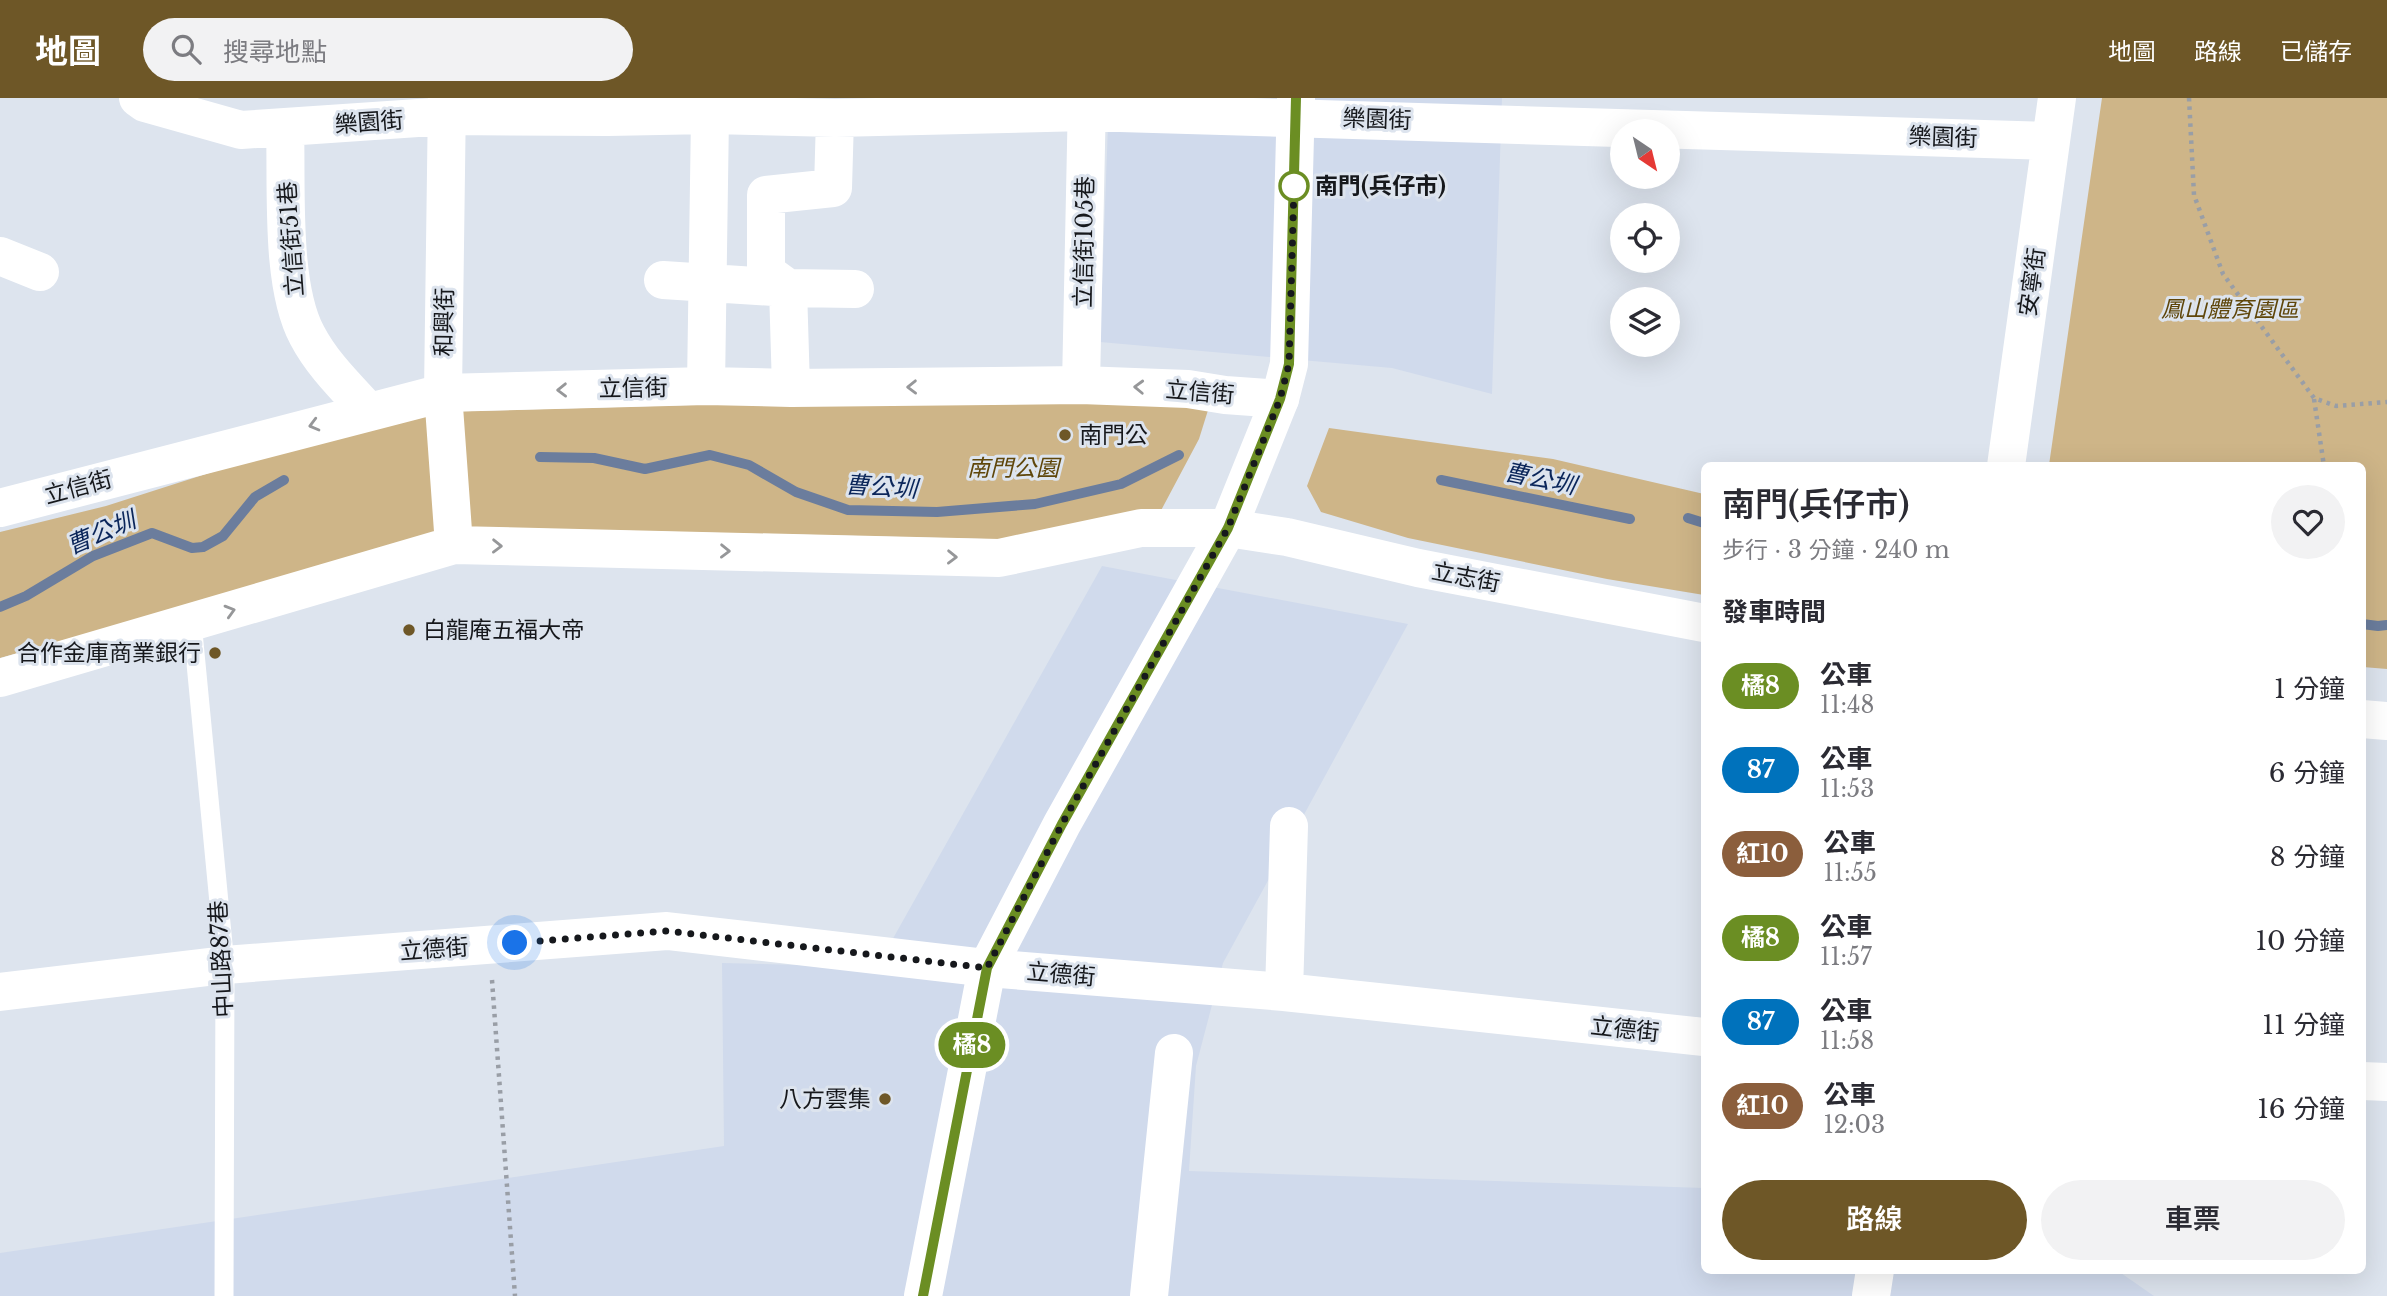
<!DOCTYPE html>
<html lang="zh-TW">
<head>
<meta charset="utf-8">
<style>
  :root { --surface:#fff; --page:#f2f2f3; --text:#2b2b33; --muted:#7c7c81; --accent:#6e5727 }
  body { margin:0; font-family:"Libre Baskerville","Noto Sans TC",serif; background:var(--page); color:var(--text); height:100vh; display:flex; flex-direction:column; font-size:26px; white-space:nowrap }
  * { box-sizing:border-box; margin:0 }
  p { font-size:23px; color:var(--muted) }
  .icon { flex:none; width:38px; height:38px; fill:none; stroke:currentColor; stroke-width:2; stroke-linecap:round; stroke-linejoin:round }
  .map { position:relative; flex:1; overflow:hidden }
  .side { position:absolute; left:1701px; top:364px; width:665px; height:812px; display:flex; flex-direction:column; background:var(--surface); border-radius:10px; box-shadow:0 7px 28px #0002 }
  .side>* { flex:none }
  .badge { padding:0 14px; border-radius:23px; font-size:24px; line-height:46px }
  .needle { width:46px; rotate:145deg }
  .tools { position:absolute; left:1610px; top:21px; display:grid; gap:14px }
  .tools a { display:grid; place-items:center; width:70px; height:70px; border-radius:50%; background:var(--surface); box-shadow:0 7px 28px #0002; font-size:35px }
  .you { position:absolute; width:35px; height:35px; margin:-18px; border:5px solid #fff; border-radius:50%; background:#1a73e8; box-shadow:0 0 0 10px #1a73e833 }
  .map>.badge { position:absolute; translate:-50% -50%; box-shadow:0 0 0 4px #fff }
  h2 { padding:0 21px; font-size:26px; line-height:63px }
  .round { display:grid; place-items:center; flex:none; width:74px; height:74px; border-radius:37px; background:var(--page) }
  .summary { display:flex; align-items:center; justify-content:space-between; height:119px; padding:0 21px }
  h1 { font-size:33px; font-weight:600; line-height:52px }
  .cta { display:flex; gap:14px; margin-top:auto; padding:14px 21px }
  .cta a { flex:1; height:80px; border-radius:42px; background:var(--accent); color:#fff; font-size:28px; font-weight:600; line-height:80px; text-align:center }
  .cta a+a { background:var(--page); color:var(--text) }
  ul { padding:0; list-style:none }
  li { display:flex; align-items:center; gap:21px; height:84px; padding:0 21px }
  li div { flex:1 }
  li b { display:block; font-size:26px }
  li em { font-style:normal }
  li .badge { min-width:77px; font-weight:700; text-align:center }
  header { display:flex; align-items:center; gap:42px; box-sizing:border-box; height:98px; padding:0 35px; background:var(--accent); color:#fff }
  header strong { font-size:33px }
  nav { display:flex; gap:38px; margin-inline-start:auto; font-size:24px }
  .search { width:490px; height:63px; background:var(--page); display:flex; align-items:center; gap:18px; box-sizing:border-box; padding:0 24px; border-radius:38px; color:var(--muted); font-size:26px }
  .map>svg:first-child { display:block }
</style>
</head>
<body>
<header>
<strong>地圖</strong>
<div class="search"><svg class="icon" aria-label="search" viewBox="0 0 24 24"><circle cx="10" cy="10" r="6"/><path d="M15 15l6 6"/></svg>搜尋地點</div>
<nav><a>地圖</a><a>路線</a><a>已儲存</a></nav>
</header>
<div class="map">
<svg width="2387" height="1198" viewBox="0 0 2387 1198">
  <rect width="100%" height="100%" fill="#dde4ee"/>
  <path fill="#d0daec" d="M 1109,0 L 1502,0 L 1492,296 L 1392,270 L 1100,244 Z
    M 1102,468 L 1408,526 L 1223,865 L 1196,968 L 1189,1073 L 1704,1090 L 1704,1172 L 2118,1173 L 2154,1198 L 0,1198 L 0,1155 L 724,1048 L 722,865 L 877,869 Z"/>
  <path fill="#ceb588" d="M 2102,0 L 2387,0 L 2387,571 L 2363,569 L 2362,368 L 2049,367 Z
    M 1026,298 L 1209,309 L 1199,341 L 1157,420 L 1025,442 L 469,429 L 0,560 L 0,434 L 106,408 L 397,315 Z
    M 1329,330 L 1553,361 L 1704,396 L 1704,497 L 1607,481 L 1408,440 L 1321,414 L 1307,388 Z"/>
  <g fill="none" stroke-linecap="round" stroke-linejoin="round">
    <path stroke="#6b7d9d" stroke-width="10" d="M 540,359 L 594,360 L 645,371 L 710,357 L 749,367 L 796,394 L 848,412 L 937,414 L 1035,406 L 1121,386 L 1179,357
      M 1441,382 L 1630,421
      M 1688,420 L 1704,425
      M 0,509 L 26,498 L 93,458 L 152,435 L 192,450 L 203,449 L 223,438 L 255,399 L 284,382
      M 2362,526 L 2378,528 L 2387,527"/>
    <path stroke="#999ea6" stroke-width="4.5" stroke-dasharray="3.5 5" stroke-linecap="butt" d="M 2189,0 L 2194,97 L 2223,176 L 2314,300 L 2336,308 L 2387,304
      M 2314,301 L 2324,368
      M 492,882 L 515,1198"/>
    <path stroke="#fff" stroke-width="19" d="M 192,524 L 225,867 L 224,1198"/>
    <path stroke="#fff" stroke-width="38" d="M 138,0 L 145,5 L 241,32 L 447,18 L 608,19 L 710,17 L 835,20 L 1086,14 L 2051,43
      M 447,0 L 443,295 L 454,447
      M 285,30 C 287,88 280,187 307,237 C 322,266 346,289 368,313
      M 0,158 L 40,174
      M 663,182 L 788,190 L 855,191
      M 1081,287 L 1087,0
      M 706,288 L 710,17
      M 791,290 L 788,190 L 766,174 L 766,97 L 833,90 L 835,20
      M 2006,368 L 2057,0
      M 0,410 L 443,295 L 706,288 L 791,290 L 1081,287 L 1188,291 L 1225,297 L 1280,301
      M 0,580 L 454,447 L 999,460 L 1141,430 L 1228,430 L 1287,439 L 1418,470 L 1704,525
      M 2362,621 L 2387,623
      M 0,894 L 225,867 L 667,833 L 987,870 L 1284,894 L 1704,939
      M 1284,894 L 1289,728
      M 2362,983 L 2387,984
      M 1149,1198 L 1174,955
      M 1871,1198 L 1875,1172"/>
    <path stroke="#fff" stroke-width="38" d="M 923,1198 L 987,870 L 1062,726 L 1228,430 L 1280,301 L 1289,266 L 1296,0"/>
  </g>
  <defs><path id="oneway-chevron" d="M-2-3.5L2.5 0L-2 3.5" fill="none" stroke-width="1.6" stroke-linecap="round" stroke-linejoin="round" transform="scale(1.75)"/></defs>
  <g stroke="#969799">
    <use href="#oneway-chevron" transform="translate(912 289) rotate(179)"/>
    <use href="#oneway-chevron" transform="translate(1139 289) rotate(-178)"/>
    <use href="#oneway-chevron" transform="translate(562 292) rotate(179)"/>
    <use href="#oneway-chevron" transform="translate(314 327) rotate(165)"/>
    <use href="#oneway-chevron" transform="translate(497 448) rotate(1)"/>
    <use href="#oneway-chevron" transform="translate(725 453) rotate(1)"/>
    <use href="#oneway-chevron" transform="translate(952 459) rotate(1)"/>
    <use href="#oneway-chevron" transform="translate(230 513) rotate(-16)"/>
  </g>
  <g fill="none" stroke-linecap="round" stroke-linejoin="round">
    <defs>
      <path id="line" d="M 923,1198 L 987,870 L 1062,726 L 1228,430 L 1280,301 L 1289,266 L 1296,0"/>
    </defs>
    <use href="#line" stroke="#fff" stroke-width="16"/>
    <use href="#line" stroke="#6b8e23" stroke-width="10"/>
    <path stroke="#16181c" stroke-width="7" stroke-dasharray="0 12.6" d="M 515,845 L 667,833 L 987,870 L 1062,726 L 1228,430 L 1280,301 L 1289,266 L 1294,88"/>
  </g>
  <circle fill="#fff" stroke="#6b8e23" stroke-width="3.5" cx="1294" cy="88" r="14"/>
  <g fill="#6e5727" stroke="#dde4ee" stroke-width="2.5">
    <circle cx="1065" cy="337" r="7"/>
    <circle cx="409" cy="532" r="7"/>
    <circle cx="215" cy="555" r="7"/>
    <circle cx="885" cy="1001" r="7"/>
  </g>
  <g text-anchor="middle" stroke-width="6" stroke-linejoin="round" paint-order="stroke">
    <g font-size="23" fill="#16181c" stroke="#dde4ee">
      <text transform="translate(1377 21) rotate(2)" y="8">樂園街</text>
      <text transform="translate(369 24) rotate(-4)" y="8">樂園街</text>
      <text transform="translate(1943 39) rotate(2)" y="8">樂園街</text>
      <text transform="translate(291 141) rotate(-94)" y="8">立信街51巷</text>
      <text transform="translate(1084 144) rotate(-89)" y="8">立信街105巷</text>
      <text transform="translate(2032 184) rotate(-82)" y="8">安寧街</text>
      <text transform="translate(444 224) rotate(-89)" y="8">和興街</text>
      <text transform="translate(633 290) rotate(-1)" y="8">立信街</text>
      <text transform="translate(1200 294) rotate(5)" y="8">立信街</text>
      <text transform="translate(78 389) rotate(-15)" y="8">立信街</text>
      <text transform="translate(1466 479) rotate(11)" y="8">立志街</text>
      <text transform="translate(434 851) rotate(-4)" y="8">立德街</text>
      <text transform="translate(221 861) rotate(-93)" y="8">中山路87巷</text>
      <text transform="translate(1061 876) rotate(5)" y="8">立德街</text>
      <text transform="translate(1625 931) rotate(6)" y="8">立德街</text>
    </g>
    <g font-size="23" font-weight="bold" fill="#16181c" stroke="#dde4ee" text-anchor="start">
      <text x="1315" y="96">南門(兵仔市)</text>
    </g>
    <g font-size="23" font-style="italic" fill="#5f460a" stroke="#dde4ee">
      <text x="2230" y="219">鳳山體育園區</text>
      <text x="1013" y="378">南門公園</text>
    </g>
    <g font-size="23" fill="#16181c" stroke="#dde4ee" text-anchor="start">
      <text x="1079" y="345">南門公</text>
      <text x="423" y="540">白龍庵五福大帝</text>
      <text x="201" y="563" text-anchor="end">合作金庫商業銀行</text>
      <text x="871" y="1009" text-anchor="end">八方雲集</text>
    </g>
    <g font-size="24" font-style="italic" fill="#0b265a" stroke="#dde4ee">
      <text transform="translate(1540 381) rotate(12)" y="8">曹公圳</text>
      <text transform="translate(881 389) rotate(4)" y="8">曹公圳</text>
      <text transform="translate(101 435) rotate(-23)" y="8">曹公圳</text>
    </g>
  </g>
</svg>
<div class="tools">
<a><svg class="needle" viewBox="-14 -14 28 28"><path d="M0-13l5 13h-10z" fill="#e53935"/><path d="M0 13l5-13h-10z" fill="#7c7c81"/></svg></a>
<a><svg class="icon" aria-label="locate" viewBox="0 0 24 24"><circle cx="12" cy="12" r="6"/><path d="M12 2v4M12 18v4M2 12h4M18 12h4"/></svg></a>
<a><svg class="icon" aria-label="layers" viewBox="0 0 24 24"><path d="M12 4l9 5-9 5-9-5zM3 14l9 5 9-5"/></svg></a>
</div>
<div class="you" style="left:515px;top:845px"></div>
<b class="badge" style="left:972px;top:947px;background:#6b8e23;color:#fff">橘8</b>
<section class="side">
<div class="summary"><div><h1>南門(兵仔市)</h1><p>步行 · 3 分鐘 · 240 m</p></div><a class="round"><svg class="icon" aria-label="heart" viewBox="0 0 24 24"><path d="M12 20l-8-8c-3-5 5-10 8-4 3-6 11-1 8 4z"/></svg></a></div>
<h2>發車時間</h2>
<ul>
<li><span class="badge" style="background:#6b8e23;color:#fff">橘8</span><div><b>公車</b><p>11:48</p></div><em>1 分鐘</em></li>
<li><span class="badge" style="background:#0072bc;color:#fff">87</span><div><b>公車</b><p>11:53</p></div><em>6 分鐘</em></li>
<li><span class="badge" style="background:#8b5e3c;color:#fff">紅10</span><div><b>公車</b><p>11:55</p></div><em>8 分鐘</em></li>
<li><span class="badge" style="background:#6b8e23;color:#fff">橘8</span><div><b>公車</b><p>11:57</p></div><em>10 分鐘</em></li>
<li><span class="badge" style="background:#0072bc;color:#fff">87</span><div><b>公車</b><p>11:58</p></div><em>11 分鐘</em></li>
<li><span class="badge" style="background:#8b5e3c;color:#fff">紅10</span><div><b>公車</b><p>12:03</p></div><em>16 分鐘</em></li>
</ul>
<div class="cta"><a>路線</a><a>車票</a></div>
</section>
</div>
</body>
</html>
